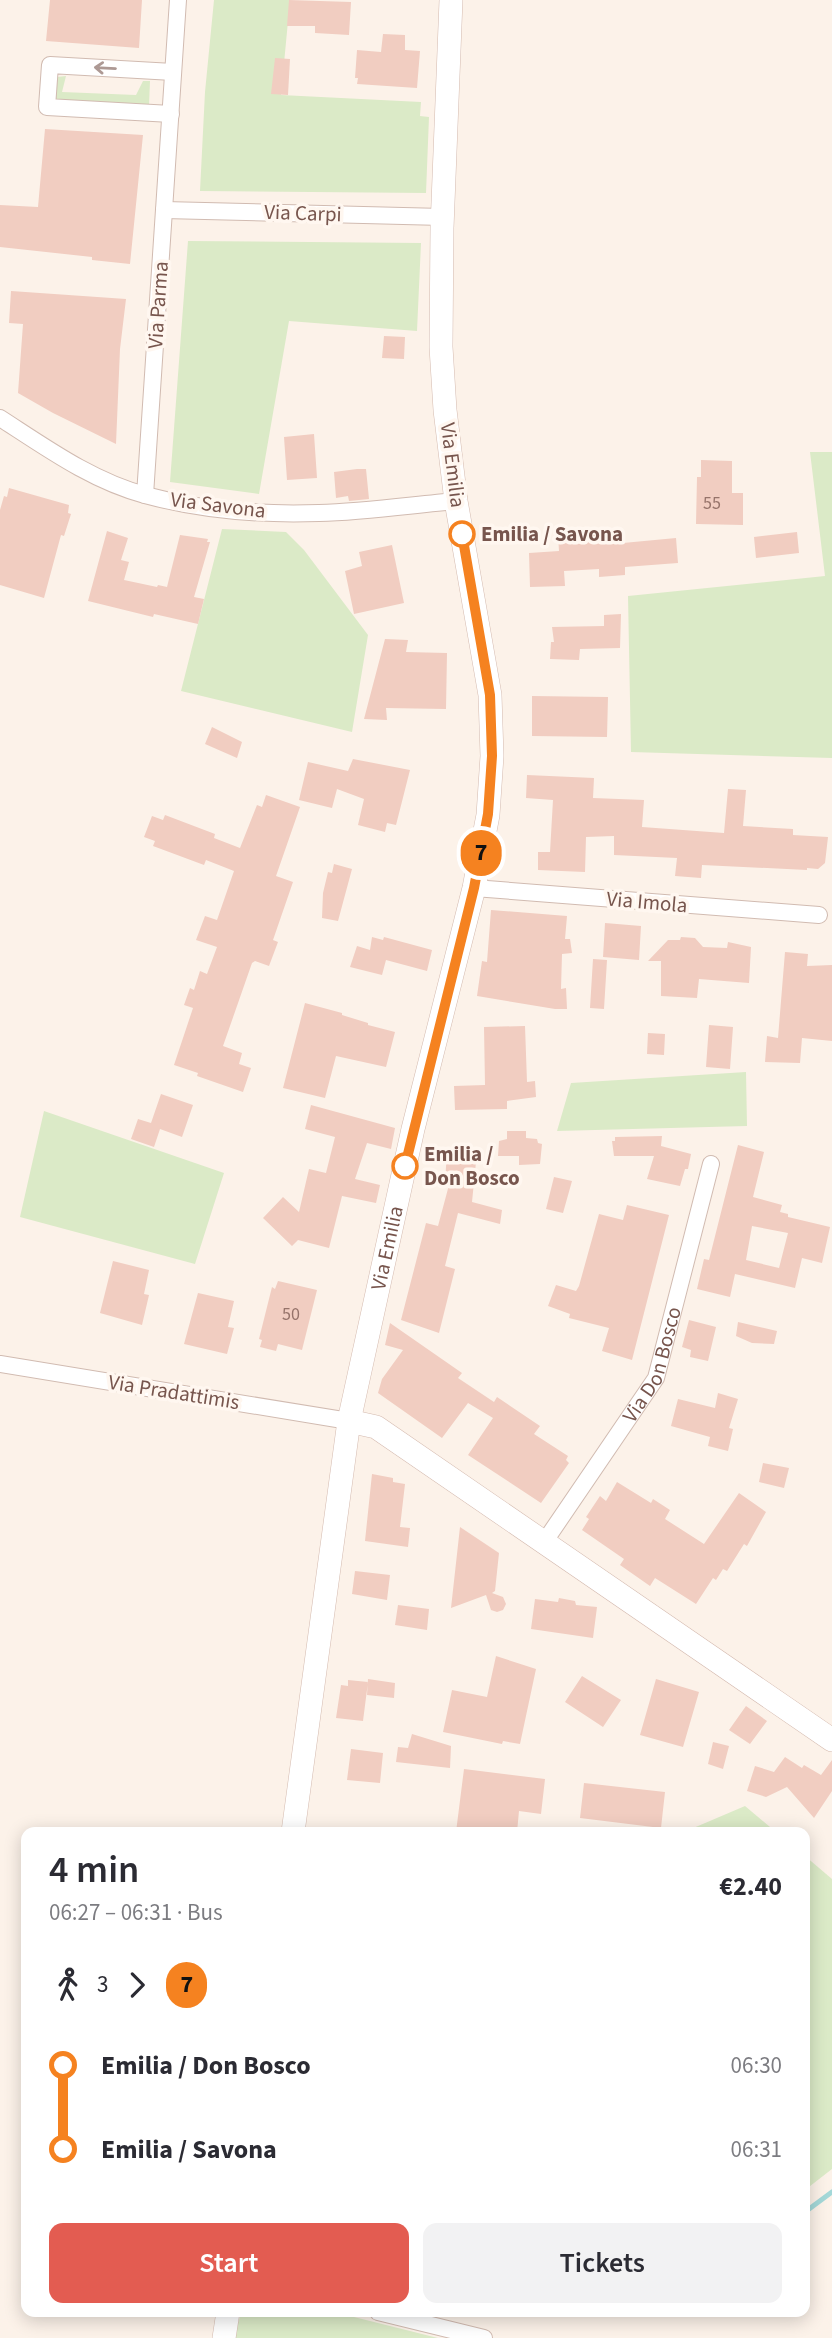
<!DOCTYPE html>
<html lang="en">
<head>
<meta charset="utf-8">
<style>
  :root { --surface:#fff; --page:#f2f2f3; --text:#2b2b33; --muted:#7c7c81; --accent:#e35c51 }
  body { margin:0; font-family:"Source Sans 3",sans-serif; background:var(--page); color:var(--text); height:100vh; display:flex; flex-direction:column; font-size:26px; white-space:nowrap }
  * { box-sizing:border-box; margin:0 }
  p { font-size:23px; color:var(--muted) }
  .icon { flex:none; width:38px; height:38px; fill:none; stroke:currentColor; stroke-width:2; stroke-linecap:round; stroke-linejoin:round }
  .map { position:relative; flex:1; overflow:hidden }
  .panel { position:absolute; left:21px; top:1827px; width:789px; height:490px; display:flex; flex-direction:column; background:var(--surface); border-radius:14px; box-shadow:0 4px 18px #0003 }
  .panel>* { flex:none }
  .badge { padding:0 14px; border-radius:23px; font-size:24px; line-height:46px }
  .map>.badge { position:absolute; translate:-50% -50%; box-shadow:0 0 0 4px #fff }
  .legs { display:flex; align-items:center; gap:10px; height:77px; padding:0 28px; font-size:23px }
  .legs p { margin-inline-start:auto }
  .overview { display:flex; align-items:center; justify-content:space-between; height:119px; padding:0 28px }
  h1 { font-size:38px; font-weight:600; line-height:52px }
  .cta { display:flex; gap:14px; margin-top:auto; padding:14px 28px }
  .cta a { flex:1; height:80px; border-radius:14px; background:var(--accent); color:#fff; font-size:28px; font-weight:600; line-height:80px; text-align:center }
  .cta a+a { background:var(--page); color:var(--text) }
  ul { padding:0 28px; list-style:none }
  li { display:flex; align-items:center; gap:24px; height:84px; font-size:26px }
  li i { display:grid; place-items:center; width:10px; height:100%; margin:0 9px; background:currentColor }
  li i::after { content:''; width:18px; height:18px; margin:-9px; border:5px solid; border-radius:50%; background:var(--surface) }
  li p { margin-inline-start:auto }
  li:first-child i { background:linear-gradient(#0000 50%,currentColor 0) }
  li:last-child i { background:linear-gradient(currentColor 50%,#0000 0) }
  .map>svg:first-child { display:block }
</style>
</head>
<body>
<div class="map">
<svg width="832" height="2338" viewBox="0 0 832 2338">
  <rect width="100%" height="100%" fill="#fcf2e9"/>
  <path fill="#dbeac7" d="M 214,0 L 290,0 L 281,95 L 421,102 L 420,116 L 429,117 L 426,193 L 200,191 L 205,92 Z
    M 66,76 L 62,92 L 136,95 L 143,81 L 150,81 L 149,106 L 55,100 L 57,77 Z
    M 188,241 L 421,243 L 417,331 L 289,321 L 259,494 L 170,482 Z
    M 810,452 L 832,452 L 832,758 L 631,752 L 628,596 L 825,576 Z
    M 222,529 L 286,532 L 304,550 L 368,635 L 352,732 L 181,691 Z
    M 746,1072 L 747,1126 L 557,1131 L 571,1083 Z
    M 44,1111 L 224,1173 L 195,1264 L 20,1217 Z
    M 745,1806 L 776,1832 L 684,1832 Z
    M 805,1856 L 832,1879 L 832,2169 L 805,2190 Z
    M 242,2312 L 334,2312 L 438,2338 L 232,2338 Z"/>
  <g fill="none" stroke-linecap="round" stroke-linejoin="round">
    <path stroke="#a4d8d8" stroke-width="5" d="M 805,2212 L 832,2192"/>
  </g>
  <path fill="#f1cdc1" fill-rule="evenodd" d="M 50,0 L 142,0 L 139,48 L 46,41 Z
    M 289,0 L 351,2 L 349,35 L 315,33 L 315,26 L 287,26 Z
    M 383,34 L 405,35 L 405,50 L 420,51 L 417,88 L 357,84 L 358,78 L 355,78 L 357,50 L 381,52 Z
    M 275,58 L 290,59 L 288,95 L 271,94 Z
    M 45,129 L 143,135 L 130,264 L 92,260 L 92,257 L 0,247 L 0,205 L 38,207 Z
    M 11,291 L 126,299 L 120,349 L 116,444 L 53,413 L 18,393 L 23,324 L 9,323 Z
    M 384,336 L 405,337 L 404,359 L 382,358 Z
    M 314,434 L 317,478 L 287,480 L 284,437 Z
    M 701,460 L 732,461 L 732,493 L 743,493 L 743,525 L 696,524 L 697,477 L 701,477 Z
    M 357,469 L 366,469 L 369,499 L 349,501 L 348,496 L 336,498 L 334,472 Z
    M 9,488 L 69,505 L 68,513 L 71,514 L 64,536 L 61,535 L 44,598 L 0,585 L 0,510 L 4,496 L 7,497 Z
    M 107,531 L 128,538 L 121,560 L 129,562 L 124,580 L 157,587 L 158,585 L 167,587 L 180,535 L 208,539 L 207,542 L 210,542 L 194,597 L 204,599 L 198,624 L 154,614 L 153,617 L 88,601 Z
    M 797,532 L 799,553 L 756,558 L 754,537 Z
    M 605,533 L 623,533 L 623,543 L 676,538 L 678,563 L 625,567 L 625,575 L 599,577 L 599,569 L 564,571 L 565,586 L 530,587 L 529,553 L 559,551 L 558,535 L 605,535 Z
    M 392,545 L 404,603 L 354,614 L 345,571 L 362,566 L 359,552 Z
    M 621,614 L 620,648 L 580,649 L 579,660 L 550,659 L 551,642 L 554,642 L 552,627 L 604,626 L 604,615 Z
    M 385,639 L 408,640 L 406,652 L 447,653 L 446,709 L 386,708 L 387,720 L 364,719 Z
    M 532,696 L 608,697 L 607,737 L 532,736 Z
    M 212,727 L 242,742 L 237,758 L 205,744 Z
    M 353,759 L 410,770 L 396,825 L 387,823 L 385,832 L 358,825 L 364,799 L 337,789 L 332,808 L 299,800 L 308,762 L 348,771 Z
    M 527,775 L 594,778 L 593,798 L 644,800 L 642,827 L 724,833 L 728,789 L 746,790 L 743,826 L 793,829 L 793,835 L 828,837 L 825,863 L 818,869 L 807,868 L 807,870 L 702,865 L 701,878 L 675,876 L 677,858 L 614,855 L 614,836 L 586,837 L 585,872 L 538,870 L 538,852 L 550,852 L 553,800 L 526,798 Z
    M 266,795 L 300,807 L 276,876 L 293,882 L 273,940 L 278,942 L 269,966 L 255,961 L 252,963 L 223,1046 L 242,1053 L 239,1064 L 251,1068 L 243,1092 L 197,1076 L 198,1073 L 174,1065 L 193,1008 L 184,1005 L 190,988 L 194,990 L 200,971 L 207,974 L 217,947 L 196,940 L 205,916 L 217,920 L 234,871 L 206,860 L 204,865 L 153,846 L 155,841 L 144,837 L 152,816 L 163,820 L 165,815 L 215,834 L 214,838 L 240,848 L 257,805 L 262,807 Z
    M 334,864 L 352,869 L 338,921 L 322,918 L 323,893 L 328,872 L 332,873 Z
    M 491,910 L 567,916 L 565,939 L 570,939 L 572,953 L 562,954 L 561,989 L 566,988 L 567,1009 L 555,1009 L 477,996 L 482,961 L 487,962 Z
    M 605,923 L 641,926 L 639,960 L 603,957 Z
    M 372,937 L 383,940 L 384,937 L 432,950 L 427,971 L 386,960 L 382,975 L 350,967 L 357,946 L 370,950 Z
    M 681,937 L 695,938 L 703,947 L 727,948 L 728,942 L 751,947 L 749,983 L 699,979 L 697,998 L 661,996 L 661,961 L 648,961 L 668,940 L 680,940 Z
    M 785,952 L 808,954 L 807,966 L 832,965 L 832,1041 L 802,1038 L 800,1063 L 765,1062 L 767,1036 L 778,1038 Z
    M 593,959 L 607,960 L 604,1009 L 590,1008 Z
    M 305,1003 L 342,1013 L 342,1015 L 368,1023 L 368,1025 L 395,1032 L 386,1067 L 336,1056 L 325,1098 L 283,1088 Z
    M 709,1025 L 733,1027 L 730,1069 L 706,1067 Z
    M 525,1026 L 527,1082 L 535,1081 L 536,1097 L 507,1101 L 507,1109 L 455,1110 L 454,1086 L 485,1085 L 484,1027 Z
    M 648,1033 L 665,1034 L 664,1055 L 647,1054 Z
    M 161,1094 L 193,1105 L 182,1137 L 160,1129 L 154,1147 L 131,1139 L 138,1119 L 151,1123 Z
    M 311,1105 L 395,1128 L 391,1149 L 367,1143 L 355,1179 L 380,1185 L 376,1203 L 342,1196 L 329,1248 L 298,1240 L 292,1246 L 263,1218 L 283,1197 L 299,1212 L 309,1169 L 326,1173 L 335,1137 L 305,1129 Z
    M 507,1131 L 526,1131 L 526,1138 L 537,1139 L 538,1143 L 542,1144 L 540,1164 L 519,1165 L 519,1156 L 498,1156 L 499,1141 L 507,1139 Z
    M 662,1136 L 661,1146 L 691,1154 L 688,1169 L 685,1169 L 680,1186 L 647,1179 L 654,1156 L 614,1156 L 612,1141 L 615,1141 L 615,1137 Z
    M 738,1145 L 764,1152 L 753,1197 L 782,1205 L 780,1212 L 788,1214 L 788,1217 L 830,1227 L 822,1263 L 802,1258 L 795,1288 L 735,1274 L 730,1297 L 697,1289 L 704,1259 L 709,1260 ZM 752,1226 L 788,1233 L 779,1268 L 746,1260 Z
    M 447,1149 L 477,1152 L 472,1202 L 502,1210 L 500,1224 L 458,1213 L 445,1266 L 455,1269 L 439,1333 L 401,1320 L 426,1223 L 438,1226 L 449,1185 L 445,1184 Z
    M 554,1177 L 572,1181 L 563,1213 L 546,1209 Z
    M 627,1205 L 669,1215 L 632,1360 L 602,1351 L 609,1328 L 569,1318 L 570,1314 L 548,1306 L 556,1285 L 576,1291 L 579,1286 L 599,1214 L 623,1220 Z
    M 113,1261 L 149,1270 L 144,1294 L 149,1295 L 142,1325 L 100,1313 Z
    M 278,1281 L 317,1290 L 302,1350 L 278,1344 L 276,1351 L 260,1347 L 262,1340 L 259,1339 L 272,1287 L 275,1289 Z
    M 198,1293 L 234,1301 L 228,1327 L 234,1328 L 227,1354 L 184,1344 Z
    M 689,1320 L 716,1327 L 708,1361 L 690,1357 L 691,1350 L 682,1347 Z
    M 738,1322 L 777,1331 L 774,1344 L 752,1343 L 736,1336 Z
    M 390,1323 L 462,1373 L 458,1378 L 494,1402 L 497,1397 L 540,1426 L 534,1434 L 568,1456 L 566,1460 L 569,1463 L 541,1503 L 468,1455 L 493,1418 L 468,1403 L 442,1438 L 378,1393 L 382,1379 L 403,1350 L 385,1345 Z
    M 718,1393 L 738,1399 L 729,1428 L 733,1429 L 728,1451 L 708,1446 L 710,1437 L 671,1426 L 678,1399 L 715,1408 Z
    M 763,1463 L 789,1468 L 784,1488 L 759,1482 Z
    M 372,1474 L 393,1478 L 393,1482 L 405,1484 L 400,1527 L 410,1528 L 408,1547 L 365,1541 Z
    M 617,1482 L 651,1503 L 653,1499 L 670,1510 L 665,1519 L 704,1544 L 739,1493 L 766,1512 L 747,1546 L 744,1544 L 727,1571 L 723,1569 L 716,1580 L 713,1578 L 696,1604 L 655,1578 L 650,1586 L 620,1565 L 624,1559 L 582,1530 L 589,1519 L 586,1517 L 600,1496 L 606,1501 Z
    M 460,1527 L 499,1553 L 495,1591 L 492,1593 L 503,1597 L 506,1604 L 503,1610 L 497,1612 L 491,1610 L 486,1595 L 451,1608 Z
    M 355,1571 L 390,1575 L 387,1600 L 352,1594 Z
    M 559,1598 L 575,1601 L 576,1605 L 597,1607 L 593,1638 L 531,1629 L 535,1599 L 558,1602 Z
    M 398,1605 L 429,1609 L 427,1630 L 395,1625 Z
    M 496,1656 L 536,1669 L 520,1744 L 503,1741 L 502,1744 L 443,1732 L 452,1690 L 487,1697 Z
    M 582,1676 L 621,1700 L 603,1727 L 565,1702 Z
    M 368,1679 L 395,1683 L 394,1698 L 367,1695 Z
    M 656,1679 L 699,1692 L 683,1747 L 640,1735 Z
    M 348,1680 L 368,1682 L 363,1721 L 336,1718 L 341,1685 L 348,1686 Z
    M 746,1706 L 767,1721 L 750,1744 L 729,1730 Z
    M 412,1734 L 451,1746 L 450,1768 L 396,1762 L 398,1747 L 408,1748 Z
    M 713,1742 L 729,1746 L 723,1769 L 708,1764 Z
    M 351,1749 L 383,1753 L 380,1783 L 347,1780 Z
    M 785,1757 L 802,1768 L 804,1765 L 821,1775 L 832,1760 L 832,1791 L 814,1818 L 787,1787 L 766,1797 L 747,1791 L 755,1766 L 774,1772 Z
    M 464,1769 L 545,1779 L 541,1814 L 519,1811 L 517,1832 L 456,1832 Z
    M 584,1783 L 665,1792 L 661,1828 L 580,1818 Z"/>
  <g fill="none" stroke-linecap="round" stroke-linejoin="round">
    <defs>
      <g id="street">
        <path d="M 171,114 L 47,107 L 50,65 L 173,72"/>
        <path d="M 164,210 L 443,217"/>
        <path d="M 0,418 C 45,447 92,481 145,495 C 200,510 262,515 319,513 C 365,512 411,505 456,501"/>
        <path d="M 145,495 L 178,0"/>
        <path d="M 474,888 L 819,915"/>
        <path d="M 0,1364 L 349,1421"/>
        <path id="s1" d="M 543,1544 L 656,1378 L 711,1164"/>
        <path d="M 378,2312 L 484,2338"/>
      </g>
      <g id="secondary">
        <path d="M 349,1421 L 376,1427 L 832,1740"/>
        <path id="s2" d="M 293,1832 L 349,1421 L 413,1129 L 474,888 L 488,815 L 492,756 L 490,695 L 456,501 L 445,410 L 441,347 L 442,228 L 451,0"/>
        <path d="M 224,2338 L 228,2312"/>
      </g>
    </defs>
    <use href="#street" stroke="#d1bbb1" stroke-width="18"/>
    <use href="#secondary" stroke="#d4baaf" stroke-width="24"/>
    <use href="#street" stroke="#fff" stroke-width="16"/>
    <use href="#secondary" stroke="#fff" stroke-width="23"/>
  </g>
  <defs><path id="oneway-shaft" d="M-6 0H5M1.5-3L5.5 0L1.5 3" fill="none" stroke-width="1.6" stroke-linecap="round" stroke-linejoin="round" transform="scale(1.75)"/></defs>
  <use stroke="#ad9994" href="#oneway-shaft" transform="translate(105 68) rotate(-177)"/>
  <g fill="none" stroke-linecap="round" stroke-linejoin="round">
    <defs>
      <path id="line-1" d="M 405,1166 L 474,888 L 488,814 L 492,756 L 490,695 L 462,534"/>
    </defs>
    <use href="#line-1" stroke="#fff" stroke-width="16"/>
    <use href="#line-1" stroke="#f58220" stroke-width="10"/>
  </g>
  <g fill="#fff" stroke="#f58220" stroke-width="3.5">
    <circle cx="462" cy="534" r="12"/>
    <circle cx="405" cy="1166" r="12"/>
  </g>
  <g text-anchor="middle" stroke-width="7" stroke-linejoin="round" paint-order="stroke">
    <g font-size="18" fill="#96736a">
      <text x="712" y="509">55</text>
      <text x="291" y="1320">50</text>
    </g>
    <g font-size="21" fill="#77554d" stroke="#fff7f0">
      <text transform="translate(303 213) rotate(2)" y="7">Via Carpi</text>
      <text transform="translate(158 305) rotate(-86)" y="7">Via Parma</text>
      <text transform="translate(453 465) rotate(83)" y="7">Via Emilia</text>
      <text transform="translate(218 505) rotate(7)" y="7">Via Savona</text>
      <text transform="translate(647 902) rotate(5)" y="7">Via Imola</text>
      <text dy="7" stroke="none"><textPath href="#s2" startOffset="592">Via Emilia</textPath></text>
      <text dy="7" stroke="none"><textPath href="#s1" startOffset="212">Via Don Bosco</textPath></text>
      <text transform="translate(174 1392) rotate(9)" y="7">Via Pradattimis</text>
    </g>
    <g font-size="21" font-weight="bold" fill="#77554d" stroke="#fff7f0" text-anchor="start">
      <text x="481" y="541">Emilia / Savona</text>
      <text x="424" y="1161">Emilia /<tspan x="424" dy="24">Don Bosco</tspan></text>
    </g>
  </g>
</svg>
<b class="badge" style="left:481px;top:853px;background:#f58220;color:#111">7</b>
<section class="panel">
<div class="overview"><div><h1>4 min</h1><p>06:27 – 06:31 · Bus</p></div><b>€2.40</b></div>
<div class="legs"><svg class="icon" aria-label="walk" viewBox="0 0 24 24"><circle cx="13" cy="4" r="2"/><path d="M13 8l-2 6 4 7M11 14l-3 7M7 12l3-4h3l4 4"/></svg>3<svg class="icon" aria-label="forward" viewBox="0 0 24 24"><path d="M9 5l7 7-7 7"/></svg><b class="badge" style="background:#f58220;color:#111">7</b></div>
<ul>
<li><i style="color:#f58220"></i><b>Emilia / Don Bosco</b><p>06:30</p></li>
<li><i style="color:#f58220"></i><b>Emilia / Savona</b><p>06:31</p></li>
</ul>
<div class="cta"><a>Start</a><a>Tickets</a></div>
</section>
</div>
</body>
</html>
